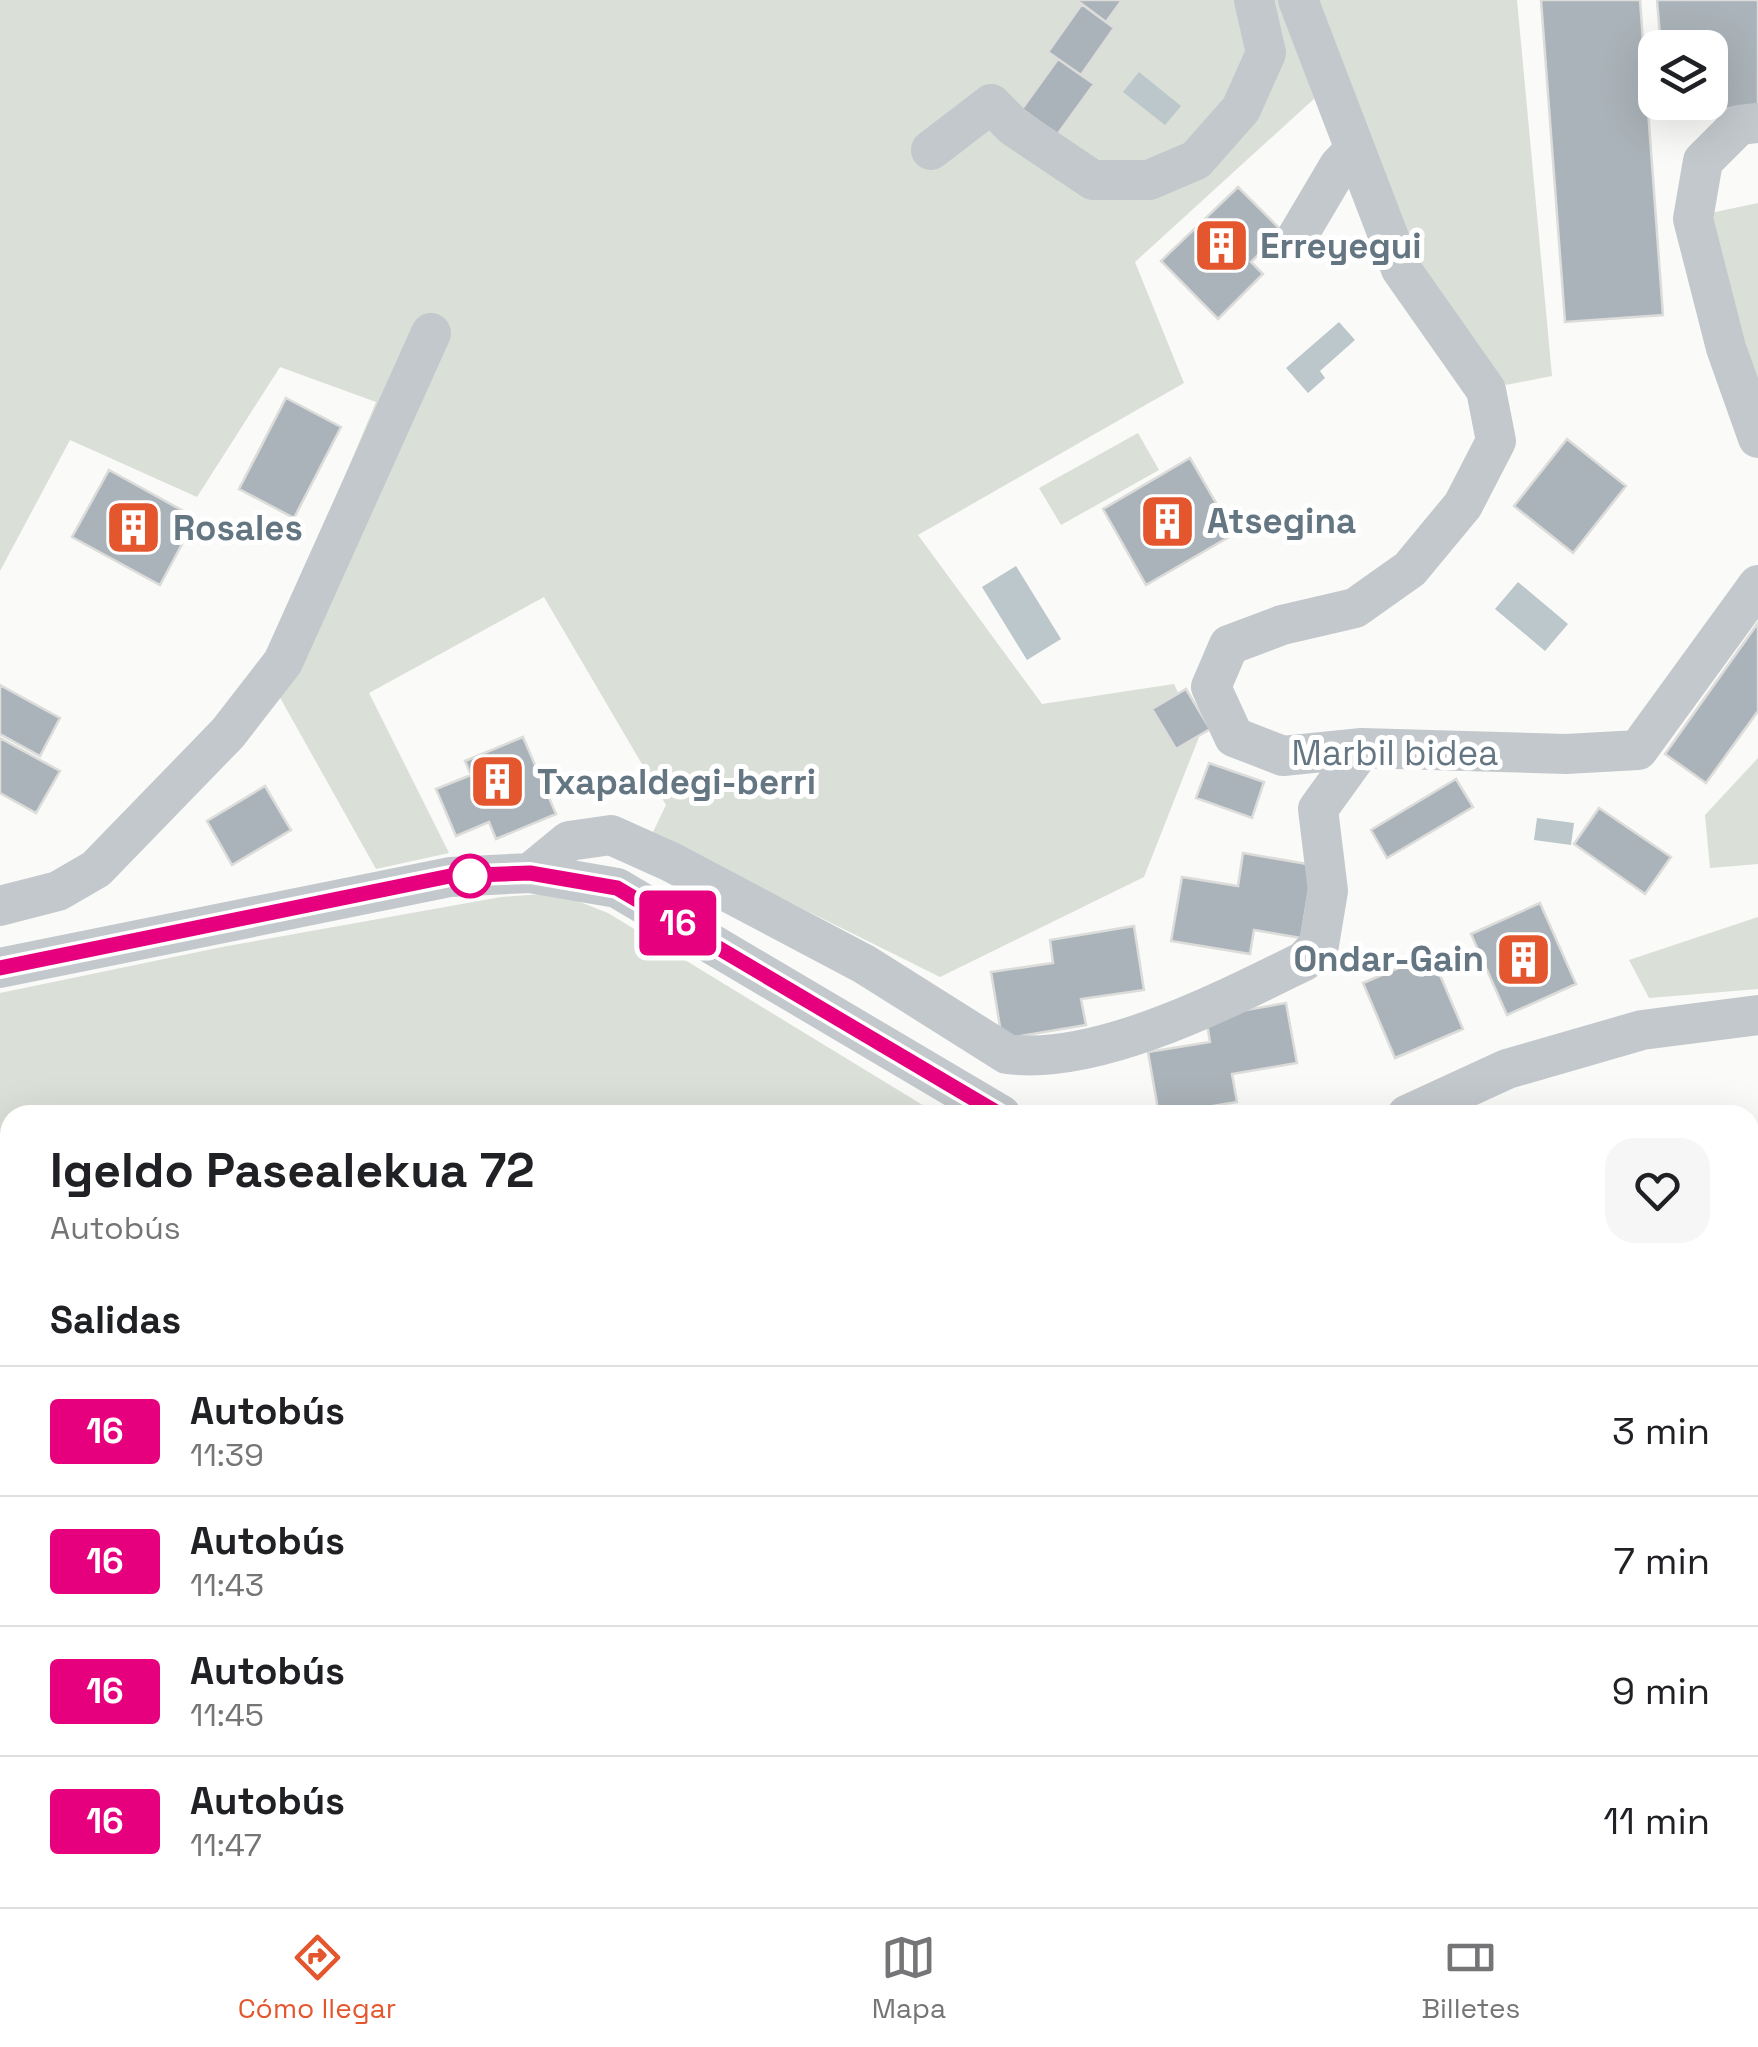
<!DOCTYPE html>
<html lang="es">
<head>
<meta charset="utf-8">
<style>
  :root { --surface:#fff; --page:#f6f6f6; --text:#202124; --muted:#757577; --line:#e0e0e0; --accent:#e4572e }
  body { margin:0; font-family:"Space Grotesk",sans-serif; background:var(--page); color:var(--text); height:100vh; display:flex; flex-direction:column; font-size:38px; white-space:nowrap }
  * { box-sizing:border-box; margin:0 }
  p { font-size:32px; color:var(--muted) }
  .icon { flex:none; width:55px; height:55px; fill:none; stroke:currentColor; stroke-width:2; stroke-linecap:round; stroke-linejoin:round }
  .map { position:relative; flex:1; overflow:hidden }
  .side { position:absolute; left:0px; top:1105px; width:1760px; height:802px; display:flex; flex-direction:column; background:var(--surface); border-radius:30px 30px 0 0; box-shadow:0 10px 40px #0002 }
  .side>* { flex:none }
  .badge { padding:0 20px; border-radius:8px; font-size:35px; line-height:65px }
  .buttons { position:absolute; left:1638px; top:30px; display:grid; gap:20px }
  .buttons a { display:grid; place-items:center; width:90px; height:90px; border-radius:20px; background:var(--surface); box-shadow:0 10px 40px #0002; font-size:50px }
  .map>.badge { position:absolute; translate:-50% -50%; box-shadow:0 0 0 5px #fff }
  h2 { padding:0 50px; font-size:38px; line-height:90px }
  .round { display:grid; place-items:center; flex:none; width:105px; height:105px; border-radius:30px; background:var(--page) }
  .headline { display:flex; align-items:center; justify-content:space-between; height:170px; padding:0 50px }
  h1 { font-size:48px; font-weight:600; line-height:75px }
  ul { padding:0; list-style:none }
  li { display:flex; align-items:center; gap:30px; height:130px; padding:0 50px; border-top:2px solid var(--line) }
  li div { flex:1 }
  li b { display:block; font-size:38px }
  li em { font-style:normal }
  li .badge { min-width:110px; font-weight:700; text-align:center }
  .tabs { display:flex; justify-content:space-around; align-items:center; height:140px; border-top:2px solid var(--line); background:var(--surface); font-size:28px; color:var(--muted) }
  .tabs a { display:grid; justify-items:center; gap:5px }
  .tabs .active { color:var(--accent) }
  .map>svg:first-child { display:block }
</style>
</head>
<body>
<div class="map">
<svg width="1758" height="1907" viewBox="0 0 1758 1907">
  <rect width="100%" height="100%" fill="#fafaf8"/>
  <path fill="#e8e9e9" d="M 0,1436 L 10,1437 L 10,1898 L 71,1898 L 71,1907 L 0,1907 Z"/>
  <path fill="#dadfd7" d="M 0,0 L 1517,0 L 1552,376 L 1506,385 L 1407,256 L 1339,76 L 1135,262 L 1184,383 L 918,535 L 1042,704 L 1174,684 L 1199,737 L 1144,877 L 940,977 L 652,834 L 666,805 L 544,597 L 369,693 L 449,853 L 376,869 L 264,669 L 376,402 L 280,367 L 197,497 L 70,440 L 0,571 Z
    M 1758,203 L 1758,393 L 1701,215 Z
    M 1138,433 L 1159,470 L 1061,525 L 1039,488 Z
    M 1758,758 L 1758,864 L 1710,868 L 1705,815 Z
    M 557,893 L 608,913 L 939,1115 L 10,1115 L 10,1437 L 0,1436 L 0,993 L 222,947 L 501,897 Z
    M 1758,917 L 1758,989 L 1649,998 L 1629,960 Z
    M 1750,1180 L 1758,1193 L 1758,1420 L 1750,1420 Z
    M 268,1898 L 571,1898 L 571,1907 L 268,1906 Z
    M 877,1898 L 1179,1898 L 1179,1907 L 877,1907 Z
    M 1363,1898 L 1712,1898 L 1712,1907 L 1363,1907 Z"/>
  <path fill="#bbc7cb" d="M 1139,72 L 1181,106 L 1165,125 L 1123,92 Z
    M 1339,322 L 1355,340 L 1320,371 L 1325,378 L 1308,393 L 1286,368 Z
    M 1016,566 L 1061,639 L 1027,660 L 982,587 Z
    M 1518,582 L 1568,624 L 1545,651 L 1495,609 Z
    M 1537,818 L 1574,823 L 1571,845 L 1534,840 Z"/>
  <path fill="#aab3b9" stroke="#dcdcda" stroke-width="2.5" d="M 1076,0 L 1122,0 L 1106,22 Z
    M 1541,0 L 1640,0 L 1663,315 L 1565,322 Z
    M 1657,0 L 1758,0 L 1758,106 L 1666,114 L 1665,102 L 1710,102 L 1710,48 L 1661,48 Z
    M 1082,4 L 1114,28 L 1081,75 L 1048,52 Z
    M 1058,59 L 1094,84 L 1057,135 L 1022,109 Z
    M 1238,187 L 1282,231 L 1251,262 L 1263,274 L 1218,319 L 1161,261 Z
    M 286,398 L 341,427 L 294,518 L 239,489 Z
    M 1567,439 L 1626,486 L 1573,553 L 1514,506 Z
    M 1190,458 L 1234,534 L 1146,585 L 1103,509 Z
    M 109,470 L 196,518 L 160,585 L 72,537 Z
    M 1758,623 L 1758,711 L 1706,783 L 1665,754 Z
    M 0,685 L 60,718 L 40,756 L 0,734 Z
    M 1186,689 L 1210,729 L 1176,749 L 1152,709 Z
    M 523,737 L 556,814 L 496,839 L 489,822 L 456,836 L 436,789 L 471,775 L 465,761 Z
    M 0,738 L 60,771 L 36,813 L 0,793 Z
    M 1209,763 L 1264,782 L 1252,818 L 1196,798 Z
    M 1456,779 L 1473,807 L 1387,858 L 1371,830 Z
    M 265,786 L 291,830 L 232,865 L 207,821 Z
    M 1599,808 L 1671,857 L 1645,894 L 1574,844 Z
    M 1243,853 L 1313,865 L 1301,938 L 1254,930 L 1250,954 L 1171,941 L 1182,877 L 1238,886 Z
    M 1540,903 L 1576,984 L 1507,1015 L 1471,934 Z
    M 1134,926 L 1144,990 L 1081,999 L 1086,1025 L 1002,1039 L 991,972 L 1053,963 L 1050,940 Z
    M 1431,954 L 1463,1029 L 1395,1058 L 1363,983 Z
    M 1286,1003 L 1297,1063 L 1232,1074 L 1237,1102 L 1159,1115 L 1148,1052 L 1210,1042 L 1206,1017 Z
    M 1576,1107 L 1579,1115 L 1550,1115 Z
    M 1751,1145 L 1758,1145 L 1758,1193 L 1750,1180 Z
    M 1750,1420 L 1758,1420 L 1758,1525 L 1750,1525 Z
    M 169,1898 L 268,1898 L 268,1906 L 329,1907 L 169,1907 Z
    M 571,1898 L 677,1898 L 677,1907 L 571,1907 Z
    M 772,1898 L 877,1898 L 877,1907 L 772,1907 Z
    M 1179,1898 L 1286,1898 L 1286,1907 L 1179,1907 Z"/>
  <g fill="none" stroke-linecap="round" stroke-linejoin="round">
    <path stroke="#c3c8cc" stroke-width="40" d="M 1298,0 L 1401,269 L 1486,390 L 1496,441 L 1463,505 L 1410,569 L 1355,608 L 1282,625 L 1229,645 L 1211,687 L 1234,737 L 1283,756 L 1362,748 L 1566,754 L 1638,750 L 1758,585
      M 1758,123 L 1739,125 L 1703,161 L 1693,219 L 1726,348 L 1758,438
      M 931,150 L 991,104 L 1014,127 L 1093,180 L 1149,180 L 1196,160 L 1241,109 L 1266,53 L 1254,0
      M 1297,237 L 1339,166 L 1355,149
      M 530,873 L 569,841 L 611,835 L 671,862 L 864,964 L 1007,1054 C 1097,1066 1223,1001 1304,961 L 1319,945 L 1328,891 L 1318,809 L 1362,748
      M 0,906 L 58,891 L 96,869 L 228,733 L 283,662 L 431,333
      M 0,968 L 450,877 L 530,873 L 617,888 L 1001,1115
      M 1407,1115 L 1507,1069 L 1642,1030 L 1758,1015
      M 0,1494 L 10,1494
      M 0,1575 L 10,1576
      M 1750,1593 L 1758,1593
      M 721,1898 L 722,1907
      M 112,1907 L 112,1898
      M 1314,1907 L 1314,1898"/>
  </g>
  <g fill="none" stroke-linecap="round" stroke-linejoin="round">
    <defs>
      <path id="line" d="M 0,968 L 450,876 L 530,873 L 617,888 L 1001,1115"/>
    </defs>
    <use href="#line" stroke="#fff" stroke-width="22"/>
    <use href="#line" stroke="#e6007e" stroke-width="15"/>
  </g>
  <defs>
    <symbol id="building-square" viewBox="-11 -11 22 22"><rect x="-9" y="-9" width="18" height="18" rx="4" fill="#e4572e" stroke="#fff"/><path d="M-4-6H4V6H1V3H-1V6H-4ZM-2.5-4.3h1.7v1.8h-1.7ZM.8-4.3h1.7v1.8H.8ZM-2.5-1h1.7V.8h-1.7ZM.8-1h1.7V.8H.8Z" fill="#fff"/></symbol>
  </defs>
  <g fill-rule="evenodd">
    <use href="#building-square" x="1190" y="214" width="63" height="63"/>
    <use href="#building-square" x="1136" y="490" width="63" height="63"/>
    <use href="#building-square" x="102" y="496" width="63" height="63"/>
    <use href="#building-square" x="466" y="750" width="63" height="63"/>
    <use href="#building-square" x="1492" y="928" width="63" height="63"/>
  </g>
  <circle fill="#fff" stroke="#e6007e" stroke-width="5" cx="470" cy="876" r="20"/>
  <g text-anchor="middle" stroke-width="10" stroke-linejoin="round" paint-order="stroke">
    <g font-size="35" font-weight="bold" fill="#657683" stroke="#fff" text-anchor="start">
      <text x="1260" y="258">Erreyegui</text>
      <text x="1207" y="533">Atsegina</text>
      <text x="173" y="540">Rosales</text>
      <text x="537" y="794">Txapaldegi-berri</text>
      <text x="1484" y="971" text-anchor="end">Ondar-Gain</text>
    </g>
    <g font-size="35" fill="#657683" stroke="#fff">
      <text x="1395" y="765">Marbil bidea</text>
    </g>
  </g>
</svg>
<div class="buttons">
<a><svg class="icon" aria-label="layers" viewBox="0 0 24 24"><path d="M12 4l9 5-9 5-9-5zM3 14l9 5 9-5"/></svg></a>
</div>
<b class="badge" style="left:678px;top:923px;background:#e6007e;color:#fff">16</b>
<section class="side">
<div class="headline"><div><h1>Igeldo Pasealekua 72</h1><p>Autobús</p></div><a class="round"><svg class="icon" aria-label="heart" viewBox="0 0 24 24"><path d="M12 20l-8-8c-3-5 5-10 8-4 3-6 11-1 8 4z"/></svg></a></div>
<h2>Salidas</h2>
<ul>
<li><span class="badge" style="background:#e6007e;color:#fff">16</span><div><b>Autobús</b><p>11:39</p></div><em>3 min</em></li>
<li><span class="badge" style="background:#e6007e;color:#fff">16</span><div><b>Autobús</b><p>11:43</p></div><em>7 min</em></li>
<li><span class="badge" style="background:#e6007e;color:#fff">16</span><div><b>Autobús</b><p>11:45</p></div><em>9 min</em></li>
<li><span class="badge" style="background:#e6007e;color:#fff">16</span><div><b>Autobús</b><p>11:47</p></div><em>11 min</em></li>
</ul>
</section>
</div>
<nav class="tabs">
<a class="active"><svg class="icon" aria-label="directions" viewBox="0 0 24 24"><path d="M12 3l9 9-9 9-9-9zM9 14v-3h6M13 9l2 2-2 2"/></svg>Cómo llegar</a>
<a><svg class="icon" aria-label="map" viewBox="0 0 24 24"><path d="M3 6l6-2 6 2 6-2v14l-6 2-6-2-6 2zM9 4v14M15 6v14"/></svg>Mapa</a>
<a><svg class="icon" aria-label="tickets" viewBox="0 0 24 24"><path d="M3 7h18v10H3zM15 7v10"/></svg>Billetes</a>
</nav>
</body>
</html>
